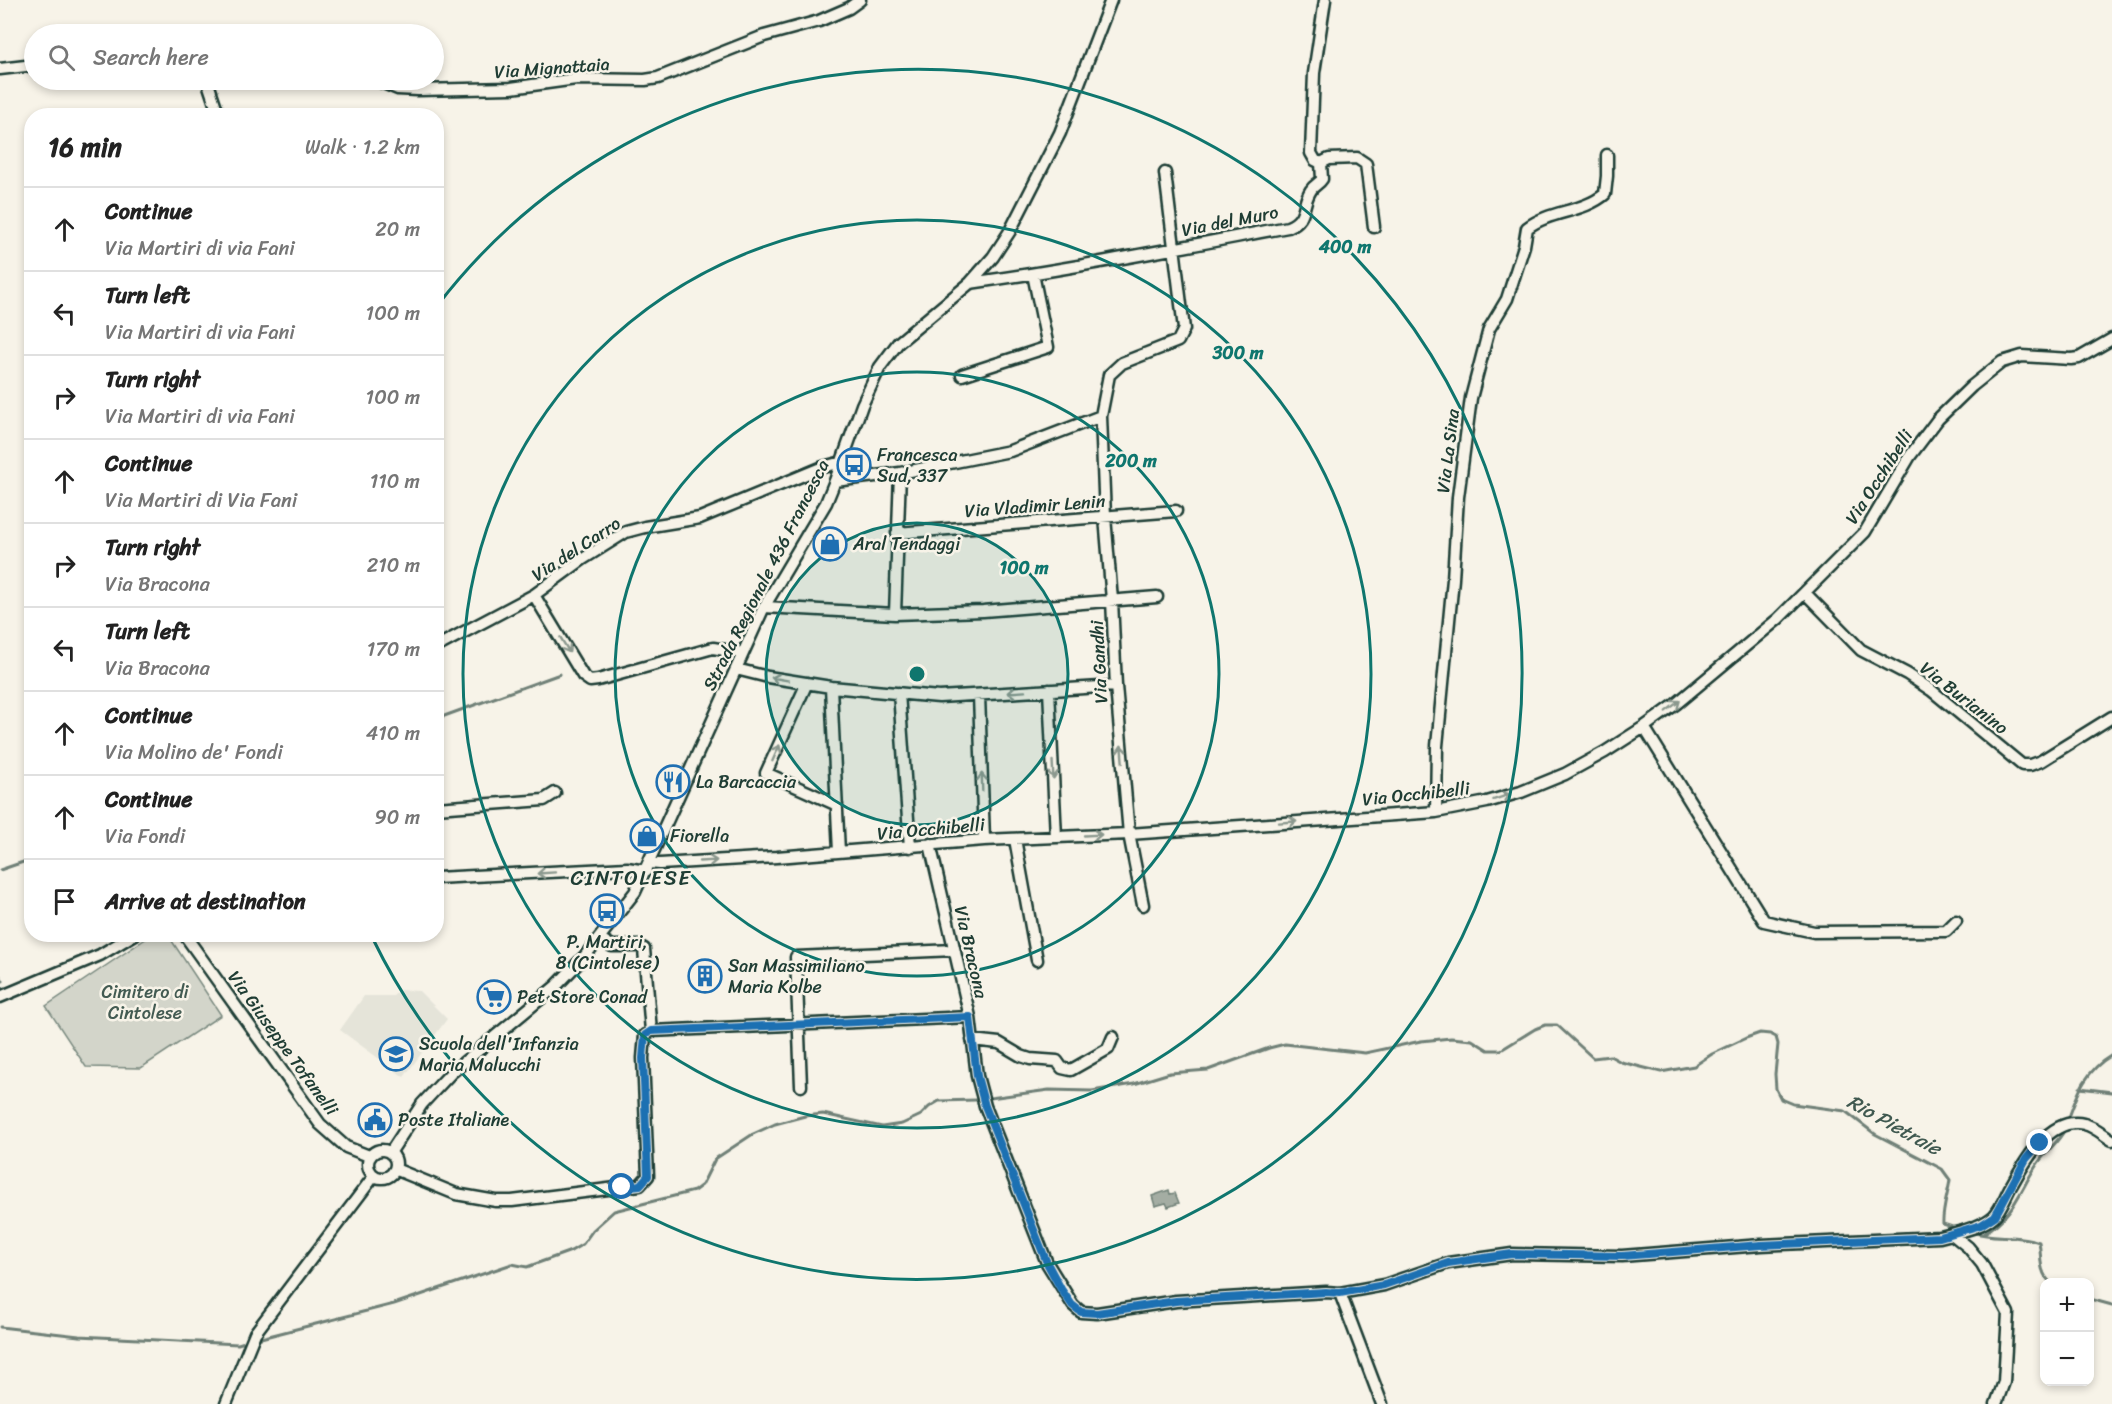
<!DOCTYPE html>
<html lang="en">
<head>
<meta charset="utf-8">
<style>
	:root { --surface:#fff; --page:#f2f2f2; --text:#222; --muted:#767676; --line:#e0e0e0 }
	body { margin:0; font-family:Sriracha,sans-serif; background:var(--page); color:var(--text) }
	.controls { position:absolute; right:18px; bottom:18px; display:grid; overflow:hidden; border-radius:12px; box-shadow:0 3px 9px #0003 }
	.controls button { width:54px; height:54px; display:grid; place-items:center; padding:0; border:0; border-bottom:2px solid var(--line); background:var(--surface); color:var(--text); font:30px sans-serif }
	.stop { position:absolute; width:18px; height:18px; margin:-14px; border:4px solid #1f6fb2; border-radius:50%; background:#fff }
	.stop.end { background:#1f6fb2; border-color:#fff; box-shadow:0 2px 6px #0008 }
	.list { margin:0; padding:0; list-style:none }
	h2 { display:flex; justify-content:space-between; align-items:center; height:78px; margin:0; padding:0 24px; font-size:26px }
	h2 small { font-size:20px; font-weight:400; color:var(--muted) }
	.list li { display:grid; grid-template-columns:39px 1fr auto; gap:18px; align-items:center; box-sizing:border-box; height:84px; padding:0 24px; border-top:2px solid var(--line) }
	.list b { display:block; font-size:22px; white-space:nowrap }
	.list p { margin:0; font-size:20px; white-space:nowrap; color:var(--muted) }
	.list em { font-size:20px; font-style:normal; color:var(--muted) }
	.icon { flex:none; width:33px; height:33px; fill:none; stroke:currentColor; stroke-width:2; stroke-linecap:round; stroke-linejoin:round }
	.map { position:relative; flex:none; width:2112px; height:1404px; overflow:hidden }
	.search { position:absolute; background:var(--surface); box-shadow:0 3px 9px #0003; left:24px; top:24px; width:420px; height:66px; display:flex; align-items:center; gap:15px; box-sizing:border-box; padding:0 21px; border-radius:33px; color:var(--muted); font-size:22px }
	.panel { position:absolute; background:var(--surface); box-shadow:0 3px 9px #0003; left:24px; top:108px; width:420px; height:834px; border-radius:24px }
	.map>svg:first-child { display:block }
</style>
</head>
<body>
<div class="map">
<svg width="2112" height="1404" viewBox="0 0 2112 1404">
	<rect width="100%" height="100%" fill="#f7f3e8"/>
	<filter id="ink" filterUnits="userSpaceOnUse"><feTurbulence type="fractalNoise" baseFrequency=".0167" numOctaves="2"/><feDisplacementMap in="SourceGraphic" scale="12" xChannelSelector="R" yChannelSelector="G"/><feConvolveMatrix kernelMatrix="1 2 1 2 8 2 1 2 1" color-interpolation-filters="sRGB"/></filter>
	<g filter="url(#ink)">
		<path fill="#e5e4d9" d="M400 990 419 991 447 1019 404 1077 340 1030 364 996H393Z"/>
		<path fill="#d3d5ca" stroke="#79897f" stroke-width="1.5" d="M153 934 168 935 221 1015 141 1068 86 1067 46 1006Z"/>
		<path fill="#a4ada3" stroke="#6f8077" stroke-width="1.5" d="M1169 1190 1170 1194 1175 1193 1179 1203 1168 1207 1166 1203 1155 1206 1152 1196Z"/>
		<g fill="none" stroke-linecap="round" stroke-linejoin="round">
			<path stroke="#6f8077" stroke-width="3" d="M436 719 560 674
				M0 870 32 859
				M0 976 3 981
				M2080 1088 2112 1092
				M990 1098 1049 1090 1092 1091 1134 1084 1170 1073 1208 1070 1269 1048 1285 1044 1365 1053 1421 1041 1451 1038 1472 1040 1488 1050H1501L1535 1029 1545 1025H1557L1593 1058 1610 1056 1621 1062 1661 1072 1694 1066 1712 1054 1746 1038 1760 1033 1770 1034 1776 1037 1778 1044 1775 1074 1776 1089 1781 1099 1793 1104 1845 1111 1875 1134 1942 1169 1950 1180C1948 1194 1942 1210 1943 1224L1959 1229
				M2068 1120C2078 1092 2085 1071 2112 1055
				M1971 1232C1993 1239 2018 1234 2039 1242 2042 1257 2038 1271 2050 1282
				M1983 1234C2015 1215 2019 1191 2038 1163 2046 1151 2059 1142 2065 1129
				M2090 1299 2112 1305
				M0 1327 79 1336 238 1344 248 1341
				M257 1339 394 1304 512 1264 527 1267 571 1251 583 1244 593 1230 614 1211 694 1191 702 1185 715 1159 753 1134 775 1124 805 1116 823 1114 882 1127 902 1124 921 1115 929 1107 939 1101 976 1100"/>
			<g stroke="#1f3d34" stroke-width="15">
				<path id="minor" d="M143 34H158
					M0 69 34 65
					M207 80 219 116
					M376 80 398 89 418 90 511 88 576 79 645 80 658 78 764 36 819 21 849 8 860 0
					M1321 163 1329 159 1357 158 1366 164 1374 227
					M970 283C1077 268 1182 247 1288 227 1308 219 1301 205 1311 190 1314 185 1319 184 1322 179L1321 163 1315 160 1311 153 1314 73 1325 0
					M962 375 1048 347 1033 274
					M835 481 900 473 1010 451 1101 416
					M897 533 1176 511
					M1806 594 1861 650 1907 674 1931 690 2022 765H2030L2041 761 2112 717
					M534 595 583 676 590 681 598 680 713 648 742 653
					M764 607 895 614 983 611 1157 597
					M895 614 900 473
					M436 647 534 595 583 559 626 532 645 527 700 518 823 467 842 462
					M736 669 768 677 831 687 939 697 1116 686
					M807 683 766 773 837 805
					M831 687 839 852
					M1049 690 1056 837
					M899 693 910 847
					M979 695 984 840
					M1644 727 1764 921 1814 932 1946 931 1956 921
					M436 808 544 800 555 793
					M1436 812 1437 746 1453 579 1458 497 1471 398 1489 329 1507 299 1524 246 1527 228C1550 210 1583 213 1605 194L1607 176V155
					M1015 839 1037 960
					M930 844 970 1017 977 1076 985 1106 1047 1263 1073 1305 1081 1312 1097 1313 1176 1301 1326 1292 1340 1293 1382 1404
					M650 863 660 864 777 857 984 840 1129 834 1436 812 1487 802 1521 792 1565 774 1605 752 1644 727 1676 704 1778 619 1865 532 1910 456 1938 419 1972 386 2002 362 2022 356 2071 359 2079 358 2112 339
					M436 878 627 868 646 871
					M1143 905 1129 834 1116 686 1112 600 1105 517 1101 416 1109 375 1122 363 1178 341 1184 329 1165 173
					M184 934 320 1124 346 1147 369 1156
					M599 938 612 946H639L644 949 651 1031
					M0 997 100 955 135 934
					M972 1040 999 1043 1021 1056 1030 1059 1057 1061 1062 1068 1071 1070 1108 1049 1113 1037
					M801 1086 796 957 954 950
					M368 1164a14 14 0 1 1 28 0a14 14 0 1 1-28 0Z
					M390 1153 422 1104 435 1090 451 1073 556 986 585 956 635 892 764 607 826 503 835 481 862 405 880 367 898 343 970 283 993 257 1010 231 1060 133 1111 0
					M395 1169 456 1194 496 1201H512L640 1185 648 1176 643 1058 645 1035 651 1031 970 1017
					M1952 1234C1966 1230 1983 1226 1994 1216 2001 1209 2005 1197 2010 1188 2024 1163 2049 1116 2084 1124 2094 1126 2104 1135 2112 1140
					M1340 1293 1384 1285 1448 1263 1512 1254 1622 1256 1761 1245 1940 1237 1952 1234 1968 1247 1982 1264 2008 1313 2004 1382 1996 1404
					M226 1404 255 1333 374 1176"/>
			</g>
			<use href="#minor" stroke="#f7f3e8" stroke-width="10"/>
		</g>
		<defs><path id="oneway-shaft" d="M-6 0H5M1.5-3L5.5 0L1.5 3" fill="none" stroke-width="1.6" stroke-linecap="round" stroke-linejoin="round" transform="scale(1.5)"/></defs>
		<g stroke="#8b988e">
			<use href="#oneway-shaft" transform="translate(565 645) rotate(59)"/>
			<use href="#oneway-shaft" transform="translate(780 679) rotate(-170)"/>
			<use href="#oneway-shaft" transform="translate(1016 692) rotate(176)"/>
			<use href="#oneway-shaft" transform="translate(1673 706) rotate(-37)"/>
			<use href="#oneway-shaft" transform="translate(776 753) rotate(-66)"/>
			<use href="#oneway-shaft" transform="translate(1122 754) rotate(-95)"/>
			<use href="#oneway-shaft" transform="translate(1053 770) rotate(87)"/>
			<use href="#oneway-shaft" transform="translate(982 782) rotate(-92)"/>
			<use href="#oneway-shaft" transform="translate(1502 797) rotate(-18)"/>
			<use href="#oneway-shaft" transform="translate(1288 822) rotate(-4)"/>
			<use href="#oneway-shaft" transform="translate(1093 835) rotate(-3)"/>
			<use href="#oneway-shaft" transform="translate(708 861) rotate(-3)"/>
			<use href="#oneway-shaft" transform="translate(546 873) rotate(176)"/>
		</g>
	</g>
	<g fill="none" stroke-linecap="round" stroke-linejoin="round" filter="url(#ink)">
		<path stroke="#1f6fb2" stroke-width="8" d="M622 1187 640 1185 648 1176 643 1058 645 1035 651 1031 970 1017 977 1076 985 1106 1047 1263 1061 1289 1072 1305 1081 1312 1097 1313 1176 1301 1326 1292 1340 1293 1384 1285 1448 1263 1512 1254 1622 1256 1761 1245 1940 1237 1981 1225 1995 1216 2026 1159 2040 1143"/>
	</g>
	<circle cx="917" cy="674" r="151" fill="#0f766e" fill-opacity=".12"/>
	<g fill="none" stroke="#0f766e" stroke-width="3">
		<circle cx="917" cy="674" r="151"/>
		<circle cx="917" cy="674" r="302"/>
		<circle cx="917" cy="674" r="454"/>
		<path d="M437 306A605 605 0 1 1 373 939"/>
	</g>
	<defs>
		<g id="bus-ring" transform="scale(1.725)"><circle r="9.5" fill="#f7f3e8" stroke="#1f6fb2" stroke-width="1.5"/><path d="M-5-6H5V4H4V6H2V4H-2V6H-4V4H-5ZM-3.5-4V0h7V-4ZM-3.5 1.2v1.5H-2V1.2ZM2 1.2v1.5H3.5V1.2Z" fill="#1f6fb2"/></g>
		<g id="shop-ring" transform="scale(1.725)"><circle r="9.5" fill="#f7f3e8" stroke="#1f6fb2" stroke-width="1.5"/><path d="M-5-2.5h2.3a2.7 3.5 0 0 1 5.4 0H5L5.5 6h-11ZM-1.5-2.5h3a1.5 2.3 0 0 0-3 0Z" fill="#1f6fb2"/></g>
		<g id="restaurant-ring" transform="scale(1.725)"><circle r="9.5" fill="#f7f3e8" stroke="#1f6fb2" stroke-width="1.5"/><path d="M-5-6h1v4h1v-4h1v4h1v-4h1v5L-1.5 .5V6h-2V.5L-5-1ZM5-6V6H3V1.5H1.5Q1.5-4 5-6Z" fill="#1f6fb2"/></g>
		<g id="building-ring" transform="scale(1.725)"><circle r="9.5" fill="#f7f3e8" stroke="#1f6fb2" stroke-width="1.5"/><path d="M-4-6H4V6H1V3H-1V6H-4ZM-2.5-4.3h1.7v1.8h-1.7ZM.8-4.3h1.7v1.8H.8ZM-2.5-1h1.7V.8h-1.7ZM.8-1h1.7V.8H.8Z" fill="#1f6fb2"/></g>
		<g id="supermarket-ring" transform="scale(1.725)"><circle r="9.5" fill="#f7f3e8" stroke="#1f6fb2" stroke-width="1.5"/><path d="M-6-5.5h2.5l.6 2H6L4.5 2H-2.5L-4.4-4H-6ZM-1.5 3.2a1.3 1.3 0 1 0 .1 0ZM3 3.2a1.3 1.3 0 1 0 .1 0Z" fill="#1f6fb2"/></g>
		<g id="school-ring" transform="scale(1.725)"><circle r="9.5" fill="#f7f3e8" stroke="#1f6fb2" stroke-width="1.5"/><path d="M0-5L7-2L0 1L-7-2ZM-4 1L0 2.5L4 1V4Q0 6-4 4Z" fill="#1f6fb2"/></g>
		<g id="civic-ring" transform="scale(1.725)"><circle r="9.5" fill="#f7f3e8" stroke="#1f6fb2" stroke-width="1.5"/><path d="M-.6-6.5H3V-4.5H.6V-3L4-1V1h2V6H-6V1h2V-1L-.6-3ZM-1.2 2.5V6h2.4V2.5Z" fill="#1f6fb2"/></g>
	</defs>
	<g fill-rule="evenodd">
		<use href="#bus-ring" x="854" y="465"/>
		<use href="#shop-ring" x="830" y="544"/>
		<use href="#restaurant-ring" x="673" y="782"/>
		<use href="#shop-ring" x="647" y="836"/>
		<use href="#bus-ring" x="607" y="911"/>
		<use href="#building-ring" x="705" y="976"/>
		<use href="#supermarket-ring" x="494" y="997"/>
		<use href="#school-ring" x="396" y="1054"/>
		<use href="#civic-ring" x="375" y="1120"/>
	</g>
	<g text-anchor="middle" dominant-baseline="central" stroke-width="5" stroke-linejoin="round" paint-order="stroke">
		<g font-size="18" fill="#1f3d34" stroke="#f7f3e8">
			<text transform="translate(552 68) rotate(-4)">Via Mignattaia</text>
			<text transform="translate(1230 221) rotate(-11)">Via del Muro</text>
			<text transform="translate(1448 451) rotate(-83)">Via La Sina</text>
			<text transform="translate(1879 477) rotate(-57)">Via Occhibelli</text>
			<text transform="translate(1035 506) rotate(-4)">Via Vladimir Lenin</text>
			<text transform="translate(576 549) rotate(-33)">Via del Carro</text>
			<text transform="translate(766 575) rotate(-63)">Strada Regionale 436 Francesca</text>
			<text transform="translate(1099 662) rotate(-93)">Via Gandhi</text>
			<text transform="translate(1964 698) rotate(38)">Via Burianino</text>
			<text transform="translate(1416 794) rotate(-6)">Via Occhibelli</text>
			<text transform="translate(931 829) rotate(-5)">Via Occhibelli</text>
			<text transform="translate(971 952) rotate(77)">Via Bracona</text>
			<text transform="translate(283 1043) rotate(54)">Via Giuseppe Tofanelli</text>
		</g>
		<g font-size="18" fill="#1f3d34" stroke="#f7f3e8" text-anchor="start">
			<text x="877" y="455">Francesca<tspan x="877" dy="21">Sud, 337</tspan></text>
			<text x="853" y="544">Aral Tendaggi</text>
			<text x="696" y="782">La Barcaccia</text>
			<text x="670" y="836">Fiorella</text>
			<text x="607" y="942" text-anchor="middle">P. Martiri,<tspan x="607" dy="21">8 (Cintolese)</tspan></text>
			<text x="728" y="966">San Massimiliano<tspan x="728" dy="21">Maria Kolbe</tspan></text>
			<text x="517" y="997">Pet Store Conad</text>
			<text x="419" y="1044">Scuola dell'Infanzia<tspan x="419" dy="21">Maria Malucchi</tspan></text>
			<text x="398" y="1120">Poste Italiane</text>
		</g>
		<g font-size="18" fill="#435b52" stroke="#f7f3e8">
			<text x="145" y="992">Cimitero di<tspan x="145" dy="21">Cintolese</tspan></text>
		</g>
		<g font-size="20" font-style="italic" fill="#405950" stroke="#f7f3e8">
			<text transform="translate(1894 1125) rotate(29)">Rio Pietraie</text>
		</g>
		<g font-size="21" letter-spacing="1.5" fill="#1f3d34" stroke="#f7f3e8">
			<text x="631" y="878">CINTOLESE</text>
		</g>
	</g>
	<circle cx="917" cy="674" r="9" fill="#0f766e" stroke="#f7f3e8" stroke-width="3"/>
	<g font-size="18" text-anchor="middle" font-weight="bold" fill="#0f766e" stroke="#f7f3e8" stroke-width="5" stroke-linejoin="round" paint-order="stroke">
		<text x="1345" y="253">400 m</text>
		<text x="1238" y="359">300 m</text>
		<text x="1131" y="467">200 m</text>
		<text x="1024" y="574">100 m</text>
	</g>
</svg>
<div class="controls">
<button>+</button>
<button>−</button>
</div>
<div class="stop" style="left:622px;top:1187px"></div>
<div class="stop end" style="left:2040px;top:1143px"></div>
<div class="search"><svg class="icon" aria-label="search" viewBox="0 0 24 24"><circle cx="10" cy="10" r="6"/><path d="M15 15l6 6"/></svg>Search here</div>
<section class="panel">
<h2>16 min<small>Walk · 1.2 km</small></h2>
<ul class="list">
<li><svg class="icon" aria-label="ahead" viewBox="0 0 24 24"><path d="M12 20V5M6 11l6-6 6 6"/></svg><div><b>Continue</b><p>Via Martiri di via Fani</p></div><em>20 m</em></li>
<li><svg class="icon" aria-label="left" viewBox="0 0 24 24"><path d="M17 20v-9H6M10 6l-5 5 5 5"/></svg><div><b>Turn left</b><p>Via Martiri di via Fani</p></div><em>100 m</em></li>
<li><svg class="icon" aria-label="right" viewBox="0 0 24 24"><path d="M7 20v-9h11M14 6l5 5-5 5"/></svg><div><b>Turn right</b><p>Via Martiri di via Fani</p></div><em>100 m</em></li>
<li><svg class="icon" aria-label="ahead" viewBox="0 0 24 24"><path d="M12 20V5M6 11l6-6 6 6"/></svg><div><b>Continue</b><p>Via Martiri di Via Fani</p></div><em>110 m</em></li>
<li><svg class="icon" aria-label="right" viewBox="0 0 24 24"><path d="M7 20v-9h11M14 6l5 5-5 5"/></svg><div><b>Turn right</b><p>Via Bracona</p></div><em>210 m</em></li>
<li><svg class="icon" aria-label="left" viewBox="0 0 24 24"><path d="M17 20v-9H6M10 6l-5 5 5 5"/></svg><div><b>Turn left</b><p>Via Bracona</p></div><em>170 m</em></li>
<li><svg class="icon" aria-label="ahead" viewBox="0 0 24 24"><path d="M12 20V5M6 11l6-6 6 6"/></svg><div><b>Continue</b><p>Via Molino de' Fondi</p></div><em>410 m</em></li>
<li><svg class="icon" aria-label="ahead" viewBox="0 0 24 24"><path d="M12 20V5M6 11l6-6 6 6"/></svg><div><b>Continue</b><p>Via Fondi</p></div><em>90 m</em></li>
<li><svg class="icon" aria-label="arrive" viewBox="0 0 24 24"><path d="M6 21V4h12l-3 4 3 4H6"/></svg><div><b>Arrive at destination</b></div></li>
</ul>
</section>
</div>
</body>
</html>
